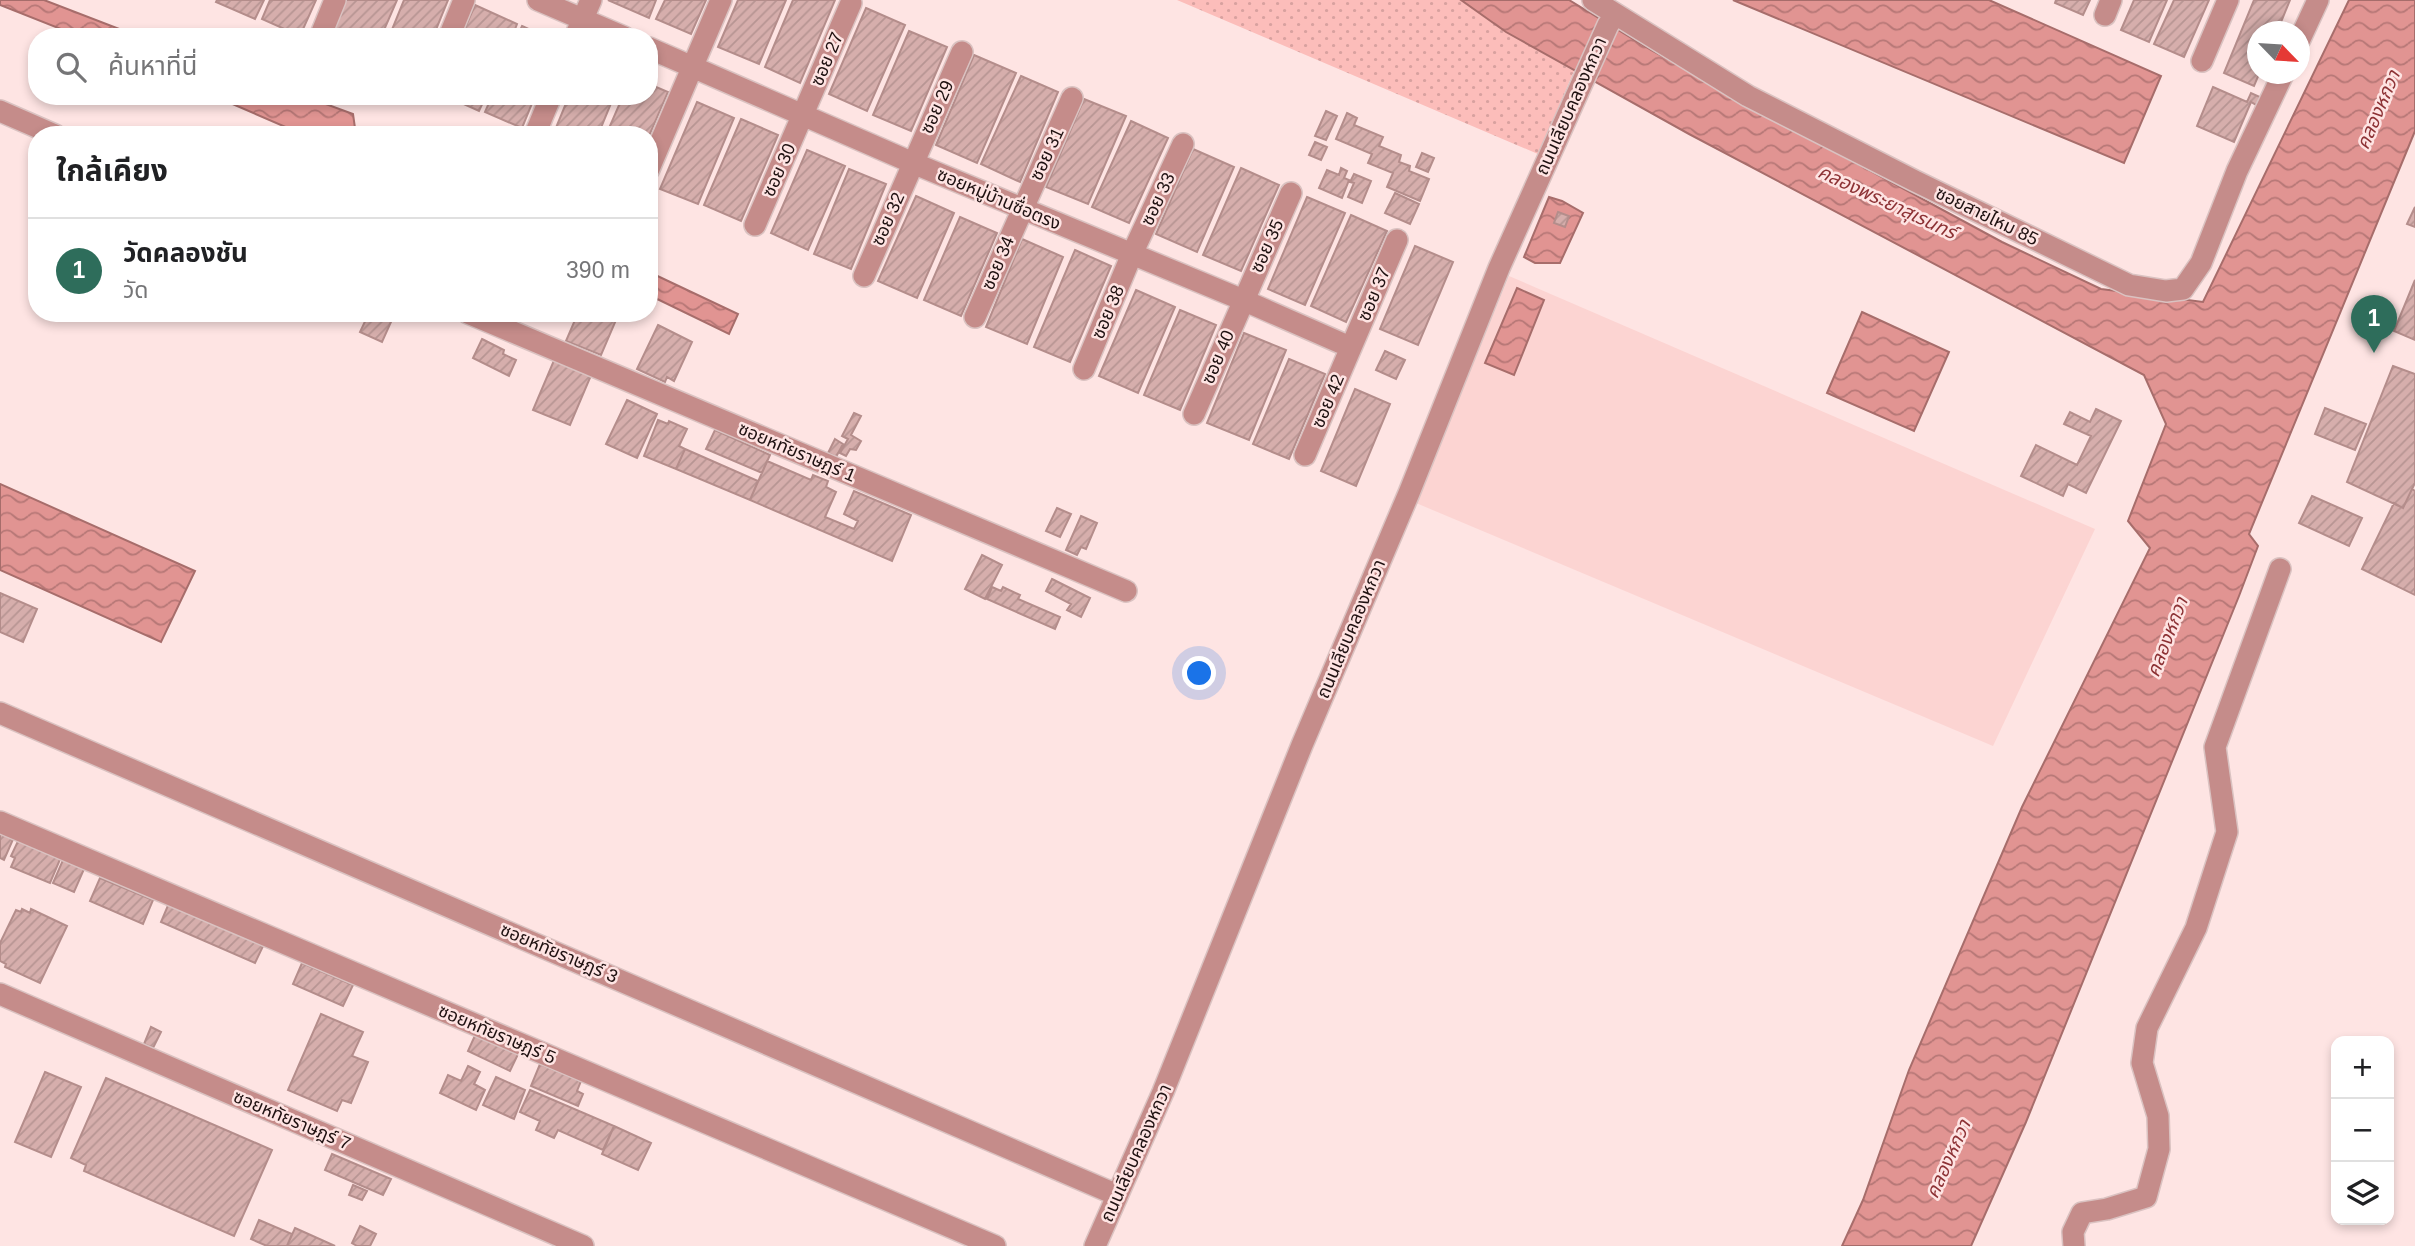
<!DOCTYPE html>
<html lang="th">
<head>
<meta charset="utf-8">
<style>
	:root { --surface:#fff; --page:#f6f6f6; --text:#202124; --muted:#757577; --line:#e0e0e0; --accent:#2e6d5b }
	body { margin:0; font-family:Arial,"Noto Sans Thai",sans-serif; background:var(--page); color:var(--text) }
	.controls { position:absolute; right:21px; bottom:21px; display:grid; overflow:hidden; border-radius:14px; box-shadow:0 4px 10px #0003 }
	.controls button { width:63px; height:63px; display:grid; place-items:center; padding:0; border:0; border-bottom:2px solid var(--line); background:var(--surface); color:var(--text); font:35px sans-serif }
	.compass { position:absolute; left:2247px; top:21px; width:63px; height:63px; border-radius:50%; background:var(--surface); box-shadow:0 4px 10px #0003; rotate:115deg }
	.you { position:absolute; left:1200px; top:674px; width:24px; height:24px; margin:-18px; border:5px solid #fff; border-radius:50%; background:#1a73e8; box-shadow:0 0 0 10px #1a73e833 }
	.badge { display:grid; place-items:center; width:46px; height:46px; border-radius:50%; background:var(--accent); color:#fff; font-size:23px; font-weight:700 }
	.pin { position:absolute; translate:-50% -58px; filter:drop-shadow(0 2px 4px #0008) }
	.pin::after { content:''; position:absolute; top:37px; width:24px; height:21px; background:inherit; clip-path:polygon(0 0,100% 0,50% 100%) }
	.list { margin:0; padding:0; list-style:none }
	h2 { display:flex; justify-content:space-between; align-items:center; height:91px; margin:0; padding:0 28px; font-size:30px }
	h2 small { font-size:23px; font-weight:400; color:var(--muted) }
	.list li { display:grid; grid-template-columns:46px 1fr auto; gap:21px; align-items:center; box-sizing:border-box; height:105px; padding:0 28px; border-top:2px solid var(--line) }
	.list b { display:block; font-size:26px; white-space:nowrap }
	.list p { margin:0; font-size:23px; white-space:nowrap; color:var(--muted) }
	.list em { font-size:23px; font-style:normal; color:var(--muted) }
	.icon { flex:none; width:38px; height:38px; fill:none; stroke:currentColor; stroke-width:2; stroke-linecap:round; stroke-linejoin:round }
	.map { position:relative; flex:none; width:2415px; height:1246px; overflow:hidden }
	.search { position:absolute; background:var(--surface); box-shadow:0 4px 10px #0003; left:28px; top:28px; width:630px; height:77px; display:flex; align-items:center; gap:18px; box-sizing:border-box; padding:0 24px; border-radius:28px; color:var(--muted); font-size:26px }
	.panel { position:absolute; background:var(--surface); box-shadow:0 4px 10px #0003; left:28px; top:126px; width:630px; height:196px; border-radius:28px }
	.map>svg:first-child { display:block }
</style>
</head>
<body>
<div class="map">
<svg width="2415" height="1246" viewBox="0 0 2415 1246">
	<defs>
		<pattern id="green-dots" width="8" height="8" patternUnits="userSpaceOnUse" patternTransform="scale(1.75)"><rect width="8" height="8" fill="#fcbdba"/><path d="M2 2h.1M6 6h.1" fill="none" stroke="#d8a19f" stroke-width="1.8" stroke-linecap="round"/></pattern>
		<pattern id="water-waves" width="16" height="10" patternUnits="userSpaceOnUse" patternTransform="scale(1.75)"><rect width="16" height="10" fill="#e19492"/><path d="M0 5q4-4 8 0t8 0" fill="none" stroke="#b67776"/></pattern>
		<pattern id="building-hatch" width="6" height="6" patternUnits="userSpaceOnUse" patternTransform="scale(1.75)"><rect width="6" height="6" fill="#d6aeac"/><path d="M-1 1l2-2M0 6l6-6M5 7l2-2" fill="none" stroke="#b79593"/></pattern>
	</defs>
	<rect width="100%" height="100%" fill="#fee4e3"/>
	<path fill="#fcd4d2" d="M1509 276 2095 529 1993 746 1416 503Z"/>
	<path fill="url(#green-dots)" d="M1177 0H1461L1506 32 1574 71 1538 154Z"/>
	<path fill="url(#water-waves)" stroke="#a76d6b" stroke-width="2" d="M0 0H44L140 37H81L0 5Z
		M1461 0H1569L1651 50 1767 115 2002 242 2101 289 2203 302 2349 0H2415V131L2249 534 2258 546 2239 596 2026 1122 1971 1246H1842L1863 1200 1909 1070 2022 807 2150 548 2128 521 2166 424 2144 375 1689 134 1506 32Z
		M1733 0H1989L2161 76 2124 163Z
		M214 96H304L353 114 356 135H304Z
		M1549 197 1562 201 1583 213 1560 263H1535L1524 257Z
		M649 272 738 314 729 334 649 295Z
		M1517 288 1544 300 1514 375 1485 363Z
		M1862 312 1949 352 1914 431 1827 393Z
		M0 484 195 571 161 642 0 570Z"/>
	<path fill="url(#building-hatch)" stroke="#b48d8b" stroke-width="2" d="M217 0H264L255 19 216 2Z
		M270 0H316L300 36 262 19Z
		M346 0H397L381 37H330Z
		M404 0H448L433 37H389Z
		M608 0H656L649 18Z
		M665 0H706L691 34 656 19Z
		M738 0H786L759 64 718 47Z
		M793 0H835L800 83 765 67Z
		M2056 0H2090L2083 15 2055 3Z
		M2134 0H2167L2149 42 2121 30Z
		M2174 0H2209L2184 57 2154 44Z
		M2254 0H2290L2277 32H2258L2259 74 2254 86 2224 73Z
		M475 5 517 24 512 37H461Z
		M866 8 905 25 867 111 829 94Z
		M522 26 546 37H517Z
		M909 31 947 47 911 131 873 115Z
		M974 55 1016 73 977 163 936 145Z
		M1021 76 1058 92 1020 182 981 164Z
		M649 84 668 92 649 136 606 135 623 96H649Z
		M2213 87 2247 102 2251 93 2262 98 2258 106 2251 102 2234 142 2197 126Z
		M446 96H486L479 111Z
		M492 96H535L522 128 485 112Z
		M569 96H614L598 135H553Z
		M1084 99 1126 116 1088 204 1046 187Z
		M697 102 734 118 698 204 660 189Z
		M1326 111 1337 116 1326 140 1315 136Z
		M1347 113 1357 118 1354 125 1383 137 1379 146 1401 155 1399 162 1410 166 1409 171 1429 179 1420 201 1387 187 1393 173 1368 163 1372 154 1336 139Z
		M741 119 778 135 741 221 704 205Z
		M1131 121 1168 138 1129 223 1092 207Z
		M1315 142 1327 147 1321 160 1309 155Z
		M1193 149 1234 167 1197 252 1156 234Z
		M807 150 845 166 808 250 771 233Z
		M1422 153 1434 158 1428 172 1416 167Z
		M1241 168 1279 185 1241 271 1203 255Z
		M1341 168 1347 171 1344 178 1349 180 1342 198 1319 188 1327 170 1339 175Z
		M849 169 886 184 851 269 814 254Z
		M1354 174 1371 181 1362 203 1348 197 1354 183 1350 182Z
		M1395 193 1419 204 1410 224 1385 213Z
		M916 196 954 213 917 298 878 281Z
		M1307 197 1345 213 1305 305 1268 289Z
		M2415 207V227L2407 224Z
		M1558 212 1569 216 1565 227 1554 223Z
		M1351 215 1387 231 1346 322 1311 306Z
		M960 217 997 233 961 316 924 300Z
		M1022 239 1063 257 1027 344 986 327Z
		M1415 246 1453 262 1418 345 1380 329Z
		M1075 250 1111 266 1070 362 1034 347Z
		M2415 280V340L2394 331Z
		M1136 290 1175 307 1138 393 1099 376Z
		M1180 310 1216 325 1180 410 1144 395Z
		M369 313H395L382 342 360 332Z
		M578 313H619L601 355 566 341Z
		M658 325 692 342 674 381 667 377 665 382 637 369Z
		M1244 333 1286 350 1249 440 1207 423Z
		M482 339 504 350 503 354 516 360 509 376 473 358Z
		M1385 351 1405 360 1396 379 1376 370Z
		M555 358 592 373 570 425 533 410Z
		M1289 359 1325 374 1289 459 1253 444Z
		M2393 366 2415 374V483L2403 508 2347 482Z
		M1355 389 1390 404 1356 486 1321 471Z
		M627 400 657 414 637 458 606 444Z
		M2325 408 2366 424 2355 450 2315 434Z
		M2096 409 2121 421 2086 493 2068 484 2063 496 2021 476 2036 445 2077 465 2091 436 2064 424 2070 412 2090 422Z
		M854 413 861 416 851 435 861 441 856 450 850 449 846 456 840 453 848 439 842 436Z
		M658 420 668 424 669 421 687 429 679 446 685 449 676 469 644 456Z
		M715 430 770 455 762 473 706 449Z
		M835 439 843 444 836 457 828 453Z
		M685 449 758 481 750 500 676 469Z
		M767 461 811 480 813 475 828 481 826 487 836 492 825 517 854 529 858 521 844 514 854 491 911 515 892 561 750 500Z
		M2412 489 2415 491V595L2362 569 2394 503 2403 508Z
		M2312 496 2362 518 2349 546 2299 523Z
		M1057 508 1071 514 1060 537 1046 531Z
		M1081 516 1097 523 1086 549 1081 547 1077 555 1066 550Z
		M982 555 1002 565 985 599 965 589Z
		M1052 579 1090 598 1081 617 1067 610 1071 604 1046 591Z
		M992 587 1001 591 1003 587 1020 595 1018 599 1060 617 1055 629 987 599Z
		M0 593 37 609 23 642 0 632Z
		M0 831 14 837 4 860 0 858Z
		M19 839 61 857 50 883 11 867 15 858 11 856Z
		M63 860 84 869 74 892 53 883Z
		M100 878 153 900 143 924 90 901Z
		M169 903 264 944 255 963 161 922Z
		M22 909 30 913 31 909 67 926 40 983 5 967 6 964 0 961V943L16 910 21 912Z
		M302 963 353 985 343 1006 293 984Z
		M321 1014 363 1032 352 1056 368 1062 351 1103 342 1100 337 1111 288 1090Z
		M151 1027 161 1032 153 1048 144 1044Z
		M477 1031 520 1050 510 1071 468 1051Z
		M540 1064 581 1081 577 1091 583 1094 578 1106 531 1086Z
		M468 1066 480 1072 474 1084 485 1090 476 1110 440 1093 448 1075 461 1081Z
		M45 1072 81 1087 51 1157 15 1142Z
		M496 1077 525 1090 514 1119 483 1105Z
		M106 1078 272 1150 234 1236 84 1171 86 1165 71 1158Z
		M530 1090 614 1126 603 1150 558 1130 554 1138 536 1130 540 1121 520 1112Z
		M614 1126 651 1143 638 1170 602 1154Z
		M332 1154 391 1179 383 1195 325 1170Z
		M353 1185 367 1191 362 1200 349 1195Z
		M259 1220 292 1234 287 1246H267L251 1239Z
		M360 1226 376 1234 370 1246H357L352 1243Z
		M295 1228 335 1246H287Z"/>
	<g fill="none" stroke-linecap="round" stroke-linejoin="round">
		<g stroke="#dac2c1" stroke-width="24">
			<path id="minor" d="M538 0 624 37
				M1593 0 1748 96 1915 181 2129 285 2166 291 2183 289 2201 263 2237 171 2283 74
				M2105 15 2111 0
				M320 37 335 0
				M449 37 464 0
				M575 37 591 0
				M2300 39 2318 0
				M649 48 913 163 1243 300 1350 347
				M2202 61 2228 0
				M0 111 55 135
				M536 132 551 96
				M649 169 721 0
				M755 225 851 3
				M864 276 962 52
				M468 313 1126 591
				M975 317 1072 98
				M1084 369 1132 254 1183 144
				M1194 414 1291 193
				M1305 455 1397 240
				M0 713 1117 1195
				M0 822 995 1246
				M0 994 583 1246
				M1095 1246 1163 1092 1302 745 1409 493 1499 268 1608 25 1615 15
				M2074 1246 2073 1232 2082 1213 2107 1209 2146 1197 2159 1149 2158 1116 2142 1063 2147 1028 2196 928 2227 832 2215 747 2280 569"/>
		</g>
		<use href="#minor" stroke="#c58c8a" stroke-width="21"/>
	</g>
	<g text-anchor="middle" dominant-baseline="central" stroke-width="5" stroke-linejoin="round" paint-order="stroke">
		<g font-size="18" fill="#1f1111" stroke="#fee4e3">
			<text transform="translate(827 59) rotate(-67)">ซอย 27</text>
			<text transform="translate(1571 106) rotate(-66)">ถนนเลียบคลองหกวา</text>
			<text transform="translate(937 107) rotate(-66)">ซอย 29</text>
			<text transform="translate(1047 154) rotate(-65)">ซอย 31</text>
			<text transform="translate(779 170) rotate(-66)">ซอย 30</text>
			<text transform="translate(999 199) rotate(23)">ซอยหมู่บ้านซื่อตรง</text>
			<text transform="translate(1158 199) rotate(-65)">ซอย 33</text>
			<text transform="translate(1987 216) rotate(26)">ซอยสายไหม 85</text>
			<text transform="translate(888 219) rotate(-66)">ซอย 32</text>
			<text transform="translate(1267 246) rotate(-66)">ซอย 35</text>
			<text transform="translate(998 263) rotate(-67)">ซอย 34</text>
			<text transform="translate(1374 294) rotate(-67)">ซอย 37</text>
			<text transform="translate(1108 312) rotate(-67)">ซอย 38</text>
			<text transform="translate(1218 357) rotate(-67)">ซอย 40</text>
			<text transform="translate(1328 401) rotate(-67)">ซอย 42</text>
			<text transform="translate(797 452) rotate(23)">ซอยหทัยราษฎร์ 1</text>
			<text transform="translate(1351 629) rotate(-67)">ถนนเลียบคลองหกวา</text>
			<text transform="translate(559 953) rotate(23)">ซอยหทัยราษฎร์ 3</text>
			<text transform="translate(497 1034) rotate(23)">ซอยหทัยราษฎร์ 5</text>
			<text transform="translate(292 1120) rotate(23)">ซอยหทัยราษฎร์ 7</text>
			<text transform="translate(1136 1153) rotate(-66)">ถนนเลียบคลองหกวา</text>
		</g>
		<g font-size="19" font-style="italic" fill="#8d3235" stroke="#fee4e3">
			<text transform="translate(2378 110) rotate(-67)">คลองหกวา</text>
			<text transform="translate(1887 202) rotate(25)">คลองพระยาสุเรนทร์</text>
			<text transform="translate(2167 637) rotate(-69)">คลองหกวา</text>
			<text transform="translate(1948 1159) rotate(-66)">คลองหกวา</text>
		</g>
	</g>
</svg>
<div class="controls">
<button>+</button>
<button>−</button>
<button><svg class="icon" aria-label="layers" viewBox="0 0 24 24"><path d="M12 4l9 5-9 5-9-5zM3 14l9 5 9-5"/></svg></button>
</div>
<svg class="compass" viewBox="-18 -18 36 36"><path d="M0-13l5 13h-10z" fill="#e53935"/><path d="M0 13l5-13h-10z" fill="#757577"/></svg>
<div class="you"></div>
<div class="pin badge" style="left:2374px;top:353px">1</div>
<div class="search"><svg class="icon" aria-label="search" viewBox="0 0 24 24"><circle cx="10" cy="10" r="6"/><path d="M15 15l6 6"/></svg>ค้นหาที่นี่</div>
<section class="panel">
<h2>ใกล้เคียง<small></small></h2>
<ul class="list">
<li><span class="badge">1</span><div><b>วัดคลองชัน</b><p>วัด</p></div><em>390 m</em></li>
</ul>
</section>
</div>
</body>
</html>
